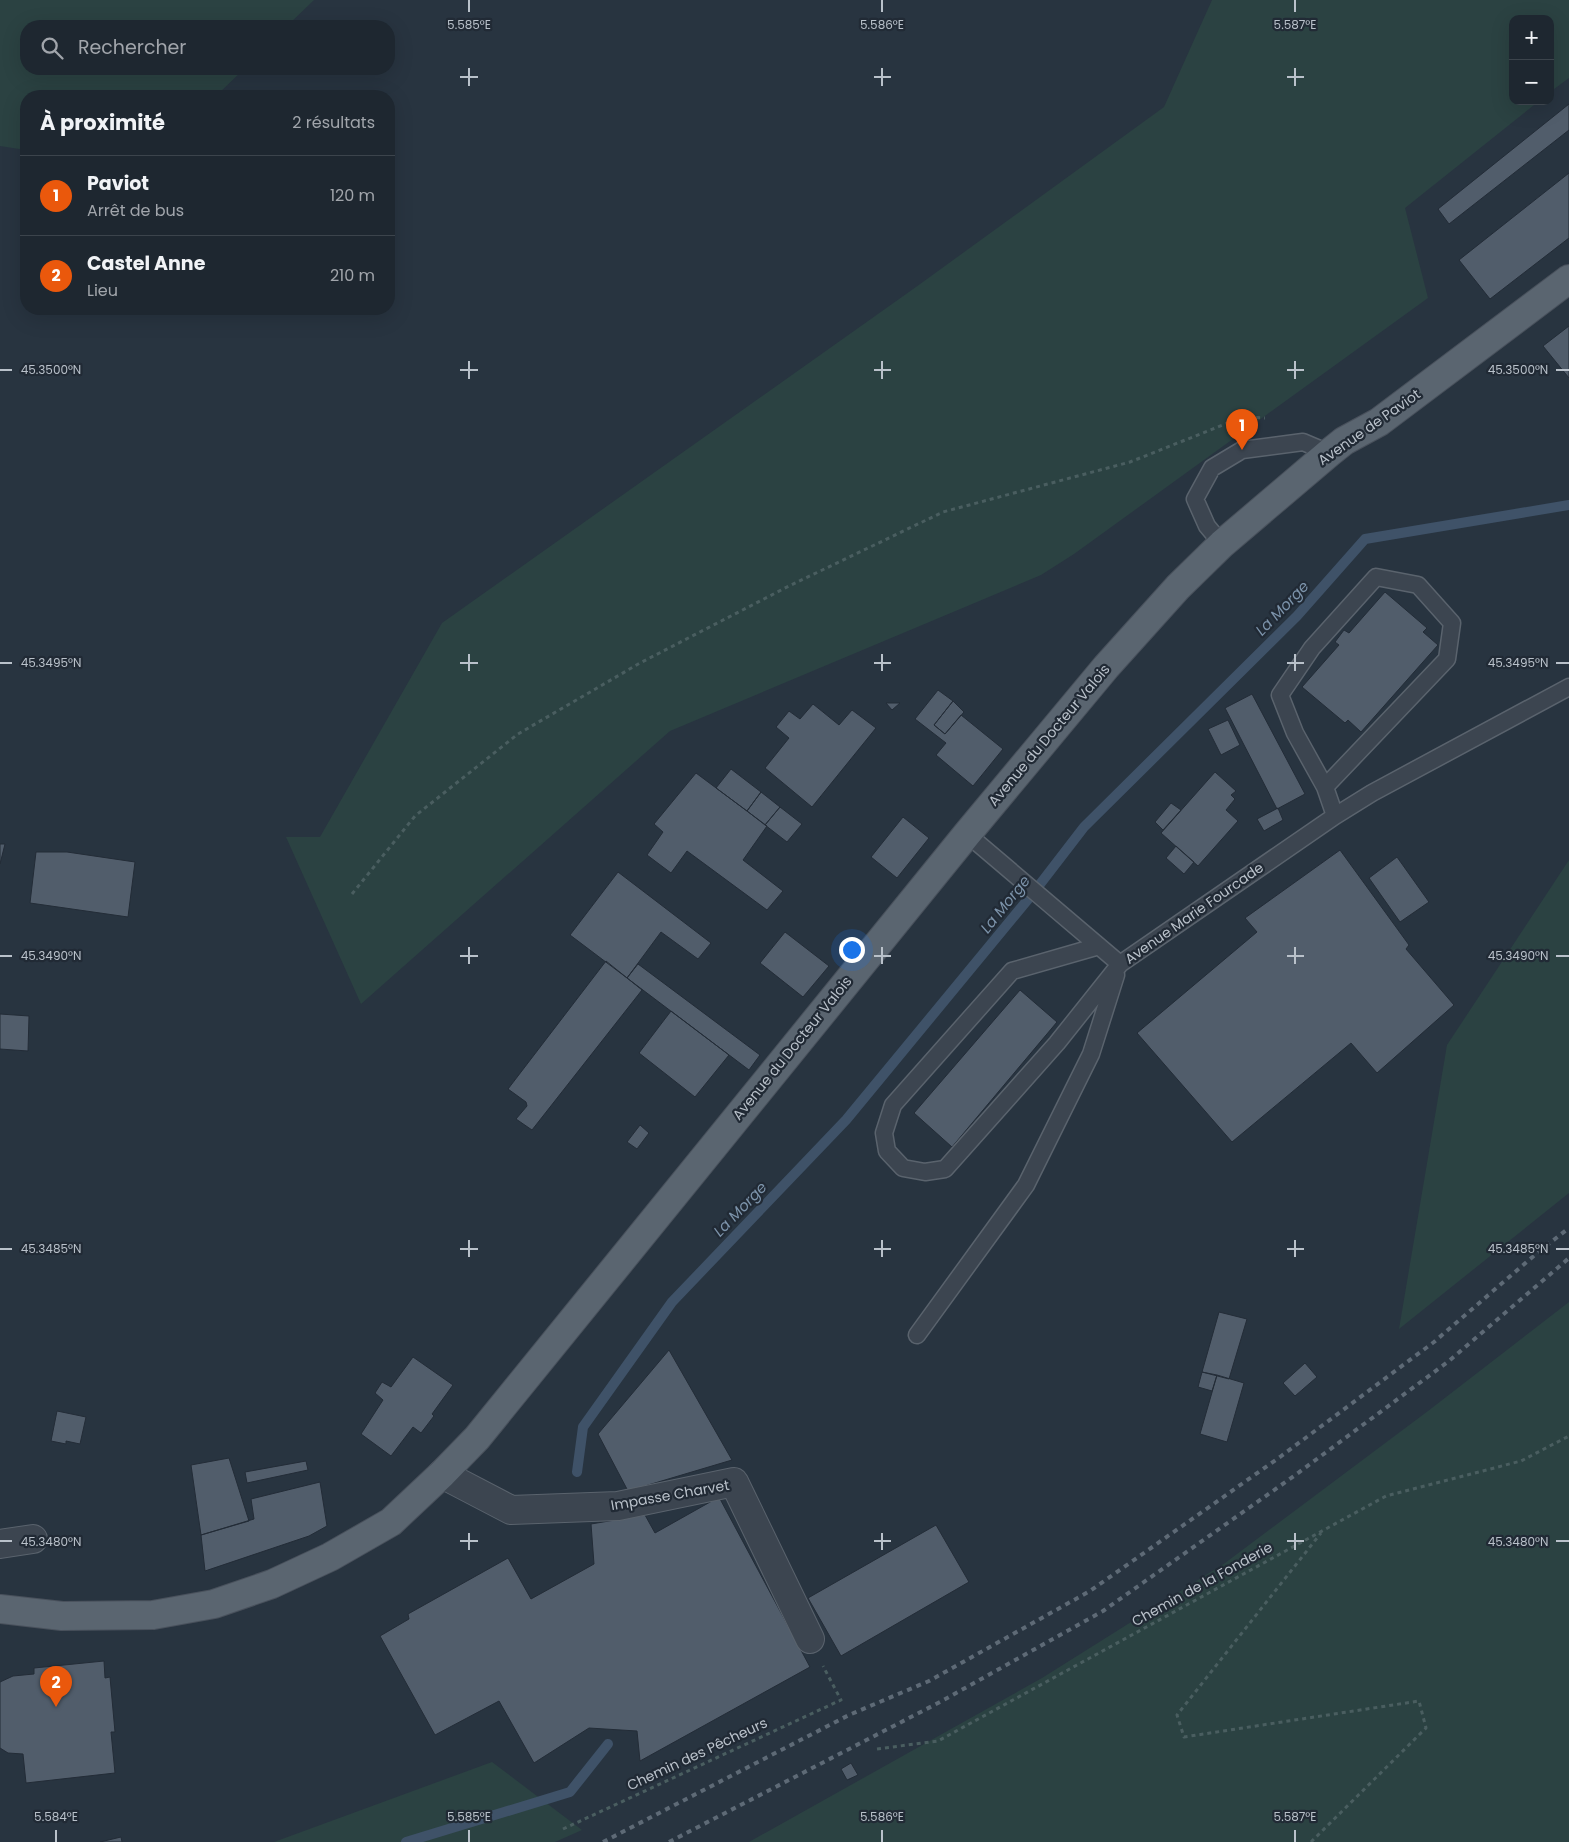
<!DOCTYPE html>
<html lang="fr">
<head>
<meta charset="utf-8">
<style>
	:root { --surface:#1e2730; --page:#2b333c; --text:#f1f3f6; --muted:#a1a5ab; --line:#3c444c; --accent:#ea580c }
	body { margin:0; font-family:Poppins,sans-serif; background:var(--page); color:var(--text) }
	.controls { position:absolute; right:15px; top:15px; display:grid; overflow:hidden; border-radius:10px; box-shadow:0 5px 20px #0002 }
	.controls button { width:45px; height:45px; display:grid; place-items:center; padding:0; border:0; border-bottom:1px solid var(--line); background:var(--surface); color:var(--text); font:25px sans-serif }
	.you { position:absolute; left:851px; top:949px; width:18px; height:18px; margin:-12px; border:4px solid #fff; border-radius:50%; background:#1a73e8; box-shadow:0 0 0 8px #1a73e833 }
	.badge { display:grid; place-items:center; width:32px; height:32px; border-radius:50%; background:var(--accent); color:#fff; font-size:16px; font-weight:700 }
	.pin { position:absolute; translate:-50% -41px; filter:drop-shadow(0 1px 2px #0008) }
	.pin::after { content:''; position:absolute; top:26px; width:18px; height:15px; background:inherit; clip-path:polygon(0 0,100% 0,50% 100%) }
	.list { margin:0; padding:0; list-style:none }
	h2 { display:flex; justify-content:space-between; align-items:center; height:65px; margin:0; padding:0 20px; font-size:21px }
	h2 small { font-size:16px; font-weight:400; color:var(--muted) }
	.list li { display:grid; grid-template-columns:32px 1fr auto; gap:15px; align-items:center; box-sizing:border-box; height:80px; padding:0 20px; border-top:1px solid var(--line) }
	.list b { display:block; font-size:19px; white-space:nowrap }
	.list p { margin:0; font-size:16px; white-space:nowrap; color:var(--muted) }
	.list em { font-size:16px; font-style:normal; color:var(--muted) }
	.icon { flex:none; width:28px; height:28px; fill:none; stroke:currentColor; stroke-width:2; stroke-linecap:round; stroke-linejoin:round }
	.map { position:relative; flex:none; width:1569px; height:1842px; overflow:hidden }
	.search { position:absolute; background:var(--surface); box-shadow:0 5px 20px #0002; left:20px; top:20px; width:375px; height:55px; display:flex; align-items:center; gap:12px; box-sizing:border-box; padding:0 18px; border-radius:20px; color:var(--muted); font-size:19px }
	.panel { position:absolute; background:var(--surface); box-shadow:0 5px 20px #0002; left:20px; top:90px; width:375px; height:225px; border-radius:20px }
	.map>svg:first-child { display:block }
</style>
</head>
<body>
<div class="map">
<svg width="1569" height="1842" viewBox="0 0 1569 1842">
	<rect width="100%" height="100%" fill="#283440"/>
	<path fill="#2b4242" d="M0 0H314L287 26H26V69H244L216 96H26V150L0 146Z
		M1212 0H1569V78L1550 92V19H1513V101H1539L1405 208 1428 298 1074 554 1041 575 670 731 361 1004 286 837H320L442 623 916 287 1164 107Z
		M1569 860V1193L1399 1329 1447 1045Z
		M1569 1302V1842H749L1042 1678 1225 1563 1428 1411Z
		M492 1762 582 1830 555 1842H274Z"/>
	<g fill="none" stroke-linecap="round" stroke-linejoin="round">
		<path stroke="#3f5268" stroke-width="10" d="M577 1472 583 1427 672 1302 846 1120 1034 892 1084 827 1297 616 1365 539 1569 505
			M406 1842 570 1792 608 1744"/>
	</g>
	<path fill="#515d6b" stroke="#232c37" d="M1569 104V130L1449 224 1438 209Z
		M1569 173V238L1490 299 1459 260Z
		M1569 326V378L1543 346Z
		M1385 592 1427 628 1423 632 1438 645 1361 732 1348 720 1345 723 1302 687 1339 645 1335 642 1344 630 1349 633Z
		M938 690 953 701 934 725 945 734 961 715 1003 749 973 786 936 755 946 743 915 719Z
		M1252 694 1305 794 1277 809 1225 708Z
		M953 701 964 712 945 734 934 725Z
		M886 703H900L892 710Z
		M813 704 839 725 852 710 876 728 812 807 765 768 789 738 776 727 789 711 800 719Z
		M1228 720 1240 745 1221 755 1208 729Z
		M731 769 761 792 747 811 716 788Z
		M1215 772 1236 791 1231 795 1235 799 1226 810 1238 821 1198 866 1161 833Z
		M696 773 767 826 743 860 783 891 767 910 687 851 671 873 647 855 663 832 654 824Z
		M761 792 780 807 765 825 747 811Z
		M1171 803 1181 810 1163 830 1155 822Z
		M780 807 802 824 787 842 765 825Z
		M1278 808 1283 820 1264 831 1257 819Z
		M903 817 929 838 897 878 871 857Z
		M0 844H5L0 864Z
		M1176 846 1194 862 1184 874 1166 858Z
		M1340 850 1409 945 1406 949 1454 1005 1377 1073 1351 1043 1232 1142 1137 1033 1257 932 1245 918Z
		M36 852H67L135 862 128 917 30 903Z
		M1397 857 1429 902 1400 922 1369 878Z
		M618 872 711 943 698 959 661 932 627 978 570 935Z
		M785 932 829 966 803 997 760 963Z
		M606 961 642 990 532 1130 516 1119 527 1106 526 1102 508 1089Z
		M638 964 760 1055 749 1070 627 978Z
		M1020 990 1057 1022 952 1147 914 1113Z
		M671 1011 729 1055 695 1097 639 1053Z
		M0 1014 29 1016 28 1051 0 1049Z
		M640 1125 649 1133 637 1149 627 1142Z
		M1219 1312 1247 1319 1229 1379 1202 1372Z
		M669 1350 732 1460 628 1491 598 1434Z
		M413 1357 453 1385 432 1414 434 1416 421 1433 413 1427 391 1456 361 1434 383 1400 375 1393 382 1382 391 1387Z
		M1305 1363 1317 1377 1295 1396 1283 1383Z
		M1202 1372 1217 1375 1212 1391 1198 1387Z
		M1217 1375 1244 1383 1227 1442 1200 1434Z
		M57 1411 86 1417 80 1444 66 1441V1444L51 1441Z
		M229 1458 249 1521 201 1535 191 1465Z
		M306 1461 308 1470 247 1483 245 1472Z
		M320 1482 327 1526 309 1536 205 1571 201 1535 254 1519 251 1499Z
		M719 1497 810 1667 640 1761 637 1731 589 1728 534 1763 499 1701 435 1735 380 1636 409 1619 408 1614 508 1558 531 1599 594 1564 591 1524 645 1515 655 1533Z
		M936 1525 969 1582 841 1656 808 1598Z
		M104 1661 105 1678 110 1677 115 1732H111L115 1773 26 1783 23 1754 8 1753 0 1748V1682L13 1676 34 1674V1668Z
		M851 1763 858 1775 847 1780 841 1769Z
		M121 1837 122 1842H100Z"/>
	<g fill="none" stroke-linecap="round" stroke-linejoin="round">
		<g stroke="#5a636d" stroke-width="19">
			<path id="lane" d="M1222 544 1207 526 1195 499 1212 468 1242 450 1303 442 1329 453
				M1335 816 1372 793 1569 687
				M967 834 1120 964 1335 816 1325 787 1295 733 1280 695 1312 648 1376 577 1418 585 1452 623 1447 659 1325 787
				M1099 946 1012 971 893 1105 884 1133 887 1151 903 1168 925 1172 945 1169 1057 1043 1120 964
				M917 1335 1026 1185 1091 1054 1116 975"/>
		</g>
		<g stroke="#5a636d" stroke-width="30">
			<path id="street" d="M442 1474 511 1510 618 1506 734 1482 810 1639
				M0 1544 33 1539"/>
		</g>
		<g stroke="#49515c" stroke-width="30">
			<path id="primary" d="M0 1609 62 1616 153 1615 214 1604 272 1584 330 1557 391 1522 442 1474 477 1438 967 834 1106 667 1178 587 1222 544 1329 453 1344 441 1379 422 1569 279"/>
		</g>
		<path stroke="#4a5e60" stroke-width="3" stroke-dasharray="4 4" stroke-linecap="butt" d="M352 894 415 816 518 734 640 663 789 586 943 512 1130 462 1243 417 1265 418
			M877 1749 938 1741 1386 1496 1521 1461 1569 1436
			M563 1829 841 1700 823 1666
			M1311 1842 1426 1728 1419 1701 1184 1737 1177 1715 1321 1533"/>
		<use href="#lane" stroke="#3c4550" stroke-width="16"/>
		<use href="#street" stroke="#3c4550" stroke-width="28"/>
		<use href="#primary" stroke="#5a6570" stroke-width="28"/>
		<path stroke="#5e6a76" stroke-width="4" stroke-dasharray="5 5" stroke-linecap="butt" d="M603 1842 849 1715 929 1681 1090 1591 1280 1457 1434 1342 1537 1253 1569 1228
			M669 1842 940 1702 1103 1611 1294 1476 1449 1361 1569 1258"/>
	</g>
	<path fill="none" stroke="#b9c1ca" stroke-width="2" d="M469 0V12M882 0V12M1295 0V12M469 68V86M882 68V86M1295 68V86M460 77H478M874 77H891M1287 77H1304M469 361V379M882 361V379M1295 361V379M0 370H12M460 370H478M874 370H891M1287 370H1304M1556 370H1569M469 654V671M882 654V671M1295 654V671M0 663H12M460 663H478M874 663H891M1287 663H1304M1556 663H1569M469 947V964M882 947V964M1295 947V964M0 956H12M460 956H478M874 956H891M1287 956H1304M1556 956H1569M469 1240V1257M882 1240V1257M1295 1240V1257M0 1249H12M460 1249H478M874 1249H891M1287 1249H1304M1556 1249H1569M469 1533V1550M882 1533V1550M1295 1533V1550M0 1541H12M460 1541H478M874 1541H891M1287 1541H1304M1556 1541H1569M56 1830V1842M469 1830V1842M882 1830V1842M1295 1830V1842"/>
	<g text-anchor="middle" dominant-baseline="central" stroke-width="4.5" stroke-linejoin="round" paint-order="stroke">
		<g font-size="14" fill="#b9c1ca" stroke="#212a35">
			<text transform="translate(1369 427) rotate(-35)">Avenue de Paviot</text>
			<text transform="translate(1049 735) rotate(-50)">Avenue du Docteur Valois</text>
			<text transform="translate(1194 913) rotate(-35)">Avenue Marie Fourcade</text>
			<text transform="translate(792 1048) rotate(-51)">Avenue du Docteur Valois</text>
			<text transform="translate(670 1495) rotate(-10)">Impasse Charvet</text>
			<text transform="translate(1202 1584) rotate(-29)">Chemin de la Fonderie</text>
			<text transform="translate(697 1754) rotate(-25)">Chemin des Pêcheurs</text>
		</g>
		<g font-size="15" font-style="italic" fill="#7c93aa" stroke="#212a35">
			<text transform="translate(1282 608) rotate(-46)">La Morge</text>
			<text transform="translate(1005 904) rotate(-51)">La Morge</text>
			<text transform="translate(740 1209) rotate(-46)">La Morge</text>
		</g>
	</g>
	<g font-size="12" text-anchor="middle" fill="#b9c1ca" stroke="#212a35" stroke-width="4.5" stroke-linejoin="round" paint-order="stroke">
		<text x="469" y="29">5.585°E</text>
		<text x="882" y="29">5.586°E</text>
		<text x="1295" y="29">5.587°E</text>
		<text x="51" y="374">45.3500°N</text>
		<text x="1518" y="374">45.3500°N</text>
		<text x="51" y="667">45.3495°N</text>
		<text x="1518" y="667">45.3495°N</text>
		<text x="51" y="960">45.3490°N</text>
		<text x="1518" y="960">45.3490°N</text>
		<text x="51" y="1253">45.3485°N</text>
		<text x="1518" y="1253">45.3485°N</text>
		<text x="51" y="1546">45.3480°N</text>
		<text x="1518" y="1546">45.3480°N</text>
		<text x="56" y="1821">5.584°E</text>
		<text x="469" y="1821">5.585°E</text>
		<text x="882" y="1821">5.586°E</text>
		<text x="1295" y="1821">5.587°E</text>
	</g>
</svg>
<div class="controls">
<button>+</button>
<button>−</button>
</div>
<div class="you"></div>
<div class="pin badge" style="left:1242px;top:450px">1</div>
<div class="pin badge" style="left:56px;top:1707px">2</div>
<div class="search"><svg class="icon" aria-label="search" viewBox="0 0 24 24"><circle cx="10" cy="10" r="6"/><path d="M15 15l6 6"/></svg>Rechercher</div>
<section class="panel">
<h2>À proximité<small>2 résultats</small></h2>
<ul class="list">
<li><span class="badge">1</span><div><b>Paviot</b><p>Arrêt de bus</p></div><em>120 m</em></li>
<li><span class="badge">2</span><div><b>Castel Anne</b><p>Lieu</p></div><em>210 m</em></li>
</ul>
</section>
</div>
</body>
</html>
